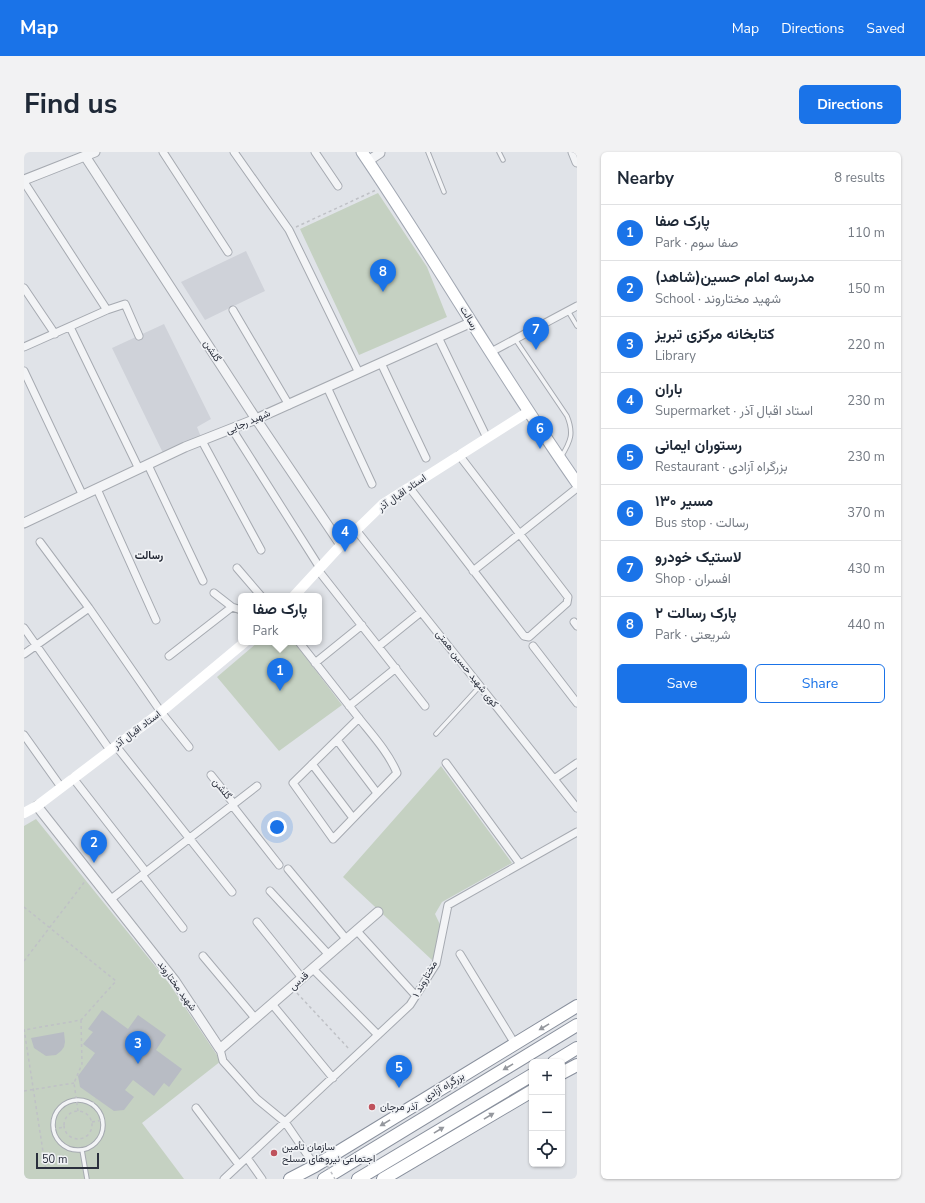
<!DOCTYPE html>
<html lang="en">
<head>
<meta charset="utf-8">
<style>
	:root { --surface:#fff; --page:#f2f2f3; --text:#1f2937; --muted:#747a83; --line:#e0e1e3; --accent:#1a73e8 }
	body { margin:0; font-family:"Nunito Sans",Vazirmatn,sans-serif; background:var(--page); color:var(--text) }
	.controls { position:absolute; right:12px; bottom:12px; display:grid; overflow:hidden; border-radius:6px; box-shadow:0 1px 3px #0004 }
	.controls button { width:36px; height:36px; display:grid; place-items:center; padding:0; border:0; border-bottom:1px solid var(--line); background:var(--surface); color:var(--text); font:20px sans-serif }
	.scale { position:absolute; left:12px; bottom:10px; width:63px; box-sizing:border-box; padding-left:4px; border:2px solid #2b303d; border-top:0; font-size:11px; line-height:14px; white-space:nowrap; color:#2b303d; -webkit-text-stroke:3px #f0f2f5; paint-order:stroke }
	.you { position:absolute; left:253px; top:675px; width:14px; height:14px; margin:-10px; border:3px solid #fff; border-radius:50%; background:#1a73e8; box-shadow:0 0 0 6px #1a73e833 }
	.badge { display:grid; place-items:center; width:26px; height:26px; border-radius:50%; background:var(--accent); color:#fff; font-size:13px; font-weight:700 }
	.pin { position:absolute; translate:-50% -33px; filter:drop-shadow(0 1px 2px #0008) }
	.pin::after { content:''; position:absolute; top:21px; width:14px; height:12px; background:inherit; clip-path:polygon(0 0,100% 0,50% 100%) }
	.popup { position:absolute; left:214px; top:441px; width:84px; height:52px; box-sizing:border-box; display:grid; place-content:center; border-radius:6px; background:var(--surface); filter:drop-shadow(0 1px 3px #0005); font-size:13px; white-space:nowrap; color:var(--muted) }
	.popup b { font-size:15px; color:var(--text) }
	.popup::after { content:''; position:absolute; left:50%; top:100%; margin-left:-8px; border:8px solid transparent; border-top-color:var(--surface) }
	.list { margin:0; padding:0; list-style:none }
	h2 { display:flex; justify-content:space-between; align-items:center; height:52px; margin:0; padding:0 16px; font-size:17px }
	h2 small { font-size:13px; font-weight:400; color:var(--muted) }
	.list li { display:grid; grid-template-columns:26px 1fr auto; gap:12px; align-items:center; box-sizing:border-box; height:56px; padding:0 16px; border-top:1px solid var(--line) }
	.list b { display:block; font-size:15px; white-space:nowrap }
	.list p { margin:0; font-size:13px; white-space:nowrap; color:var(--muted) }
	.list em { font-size:13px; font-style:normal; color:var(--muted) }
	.actions { display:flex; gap:8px; padding:12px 16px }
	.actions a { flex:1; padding:9px 0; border:1px solid var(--accent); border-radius:6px; text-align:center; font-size:14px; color:var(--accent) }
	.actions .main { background:var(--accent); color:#fff }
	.icon { flex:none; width:22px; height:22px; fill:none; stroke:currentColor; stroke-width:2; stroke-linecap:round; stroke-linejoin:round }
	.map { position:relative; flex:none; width:553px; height:1027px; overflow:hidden; border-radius:6px }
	header { display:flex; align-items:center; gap:24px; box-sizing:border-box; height:56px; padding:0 20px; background:var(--accent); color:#fff }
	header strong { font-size:19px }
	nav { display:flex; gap:22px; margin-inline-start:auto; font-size:14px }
	.intro { display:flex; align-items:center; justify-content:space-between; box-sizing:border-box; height:96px; padding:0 24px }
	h1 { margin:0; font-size:28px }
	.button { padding:10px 18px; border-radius:6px; background:var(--accent); color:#fff; font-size:14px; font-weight:700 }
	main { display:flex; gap:24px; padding:0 24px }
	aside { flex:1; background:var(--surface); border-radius:6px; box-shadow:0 1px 3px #0004 }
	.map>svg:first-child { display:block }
</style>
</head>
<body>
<header>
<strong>Map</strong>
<nav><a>Map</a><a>Directions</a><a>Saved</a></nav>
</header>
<div class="intro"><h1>Find us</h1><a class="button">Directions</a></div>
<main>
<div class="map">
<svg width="553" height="1027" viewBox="0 0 553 1027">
	<rect width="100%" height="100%" fill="#e0e3e8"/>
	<path fill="#cfd2d9" d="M222 99 241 139 181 168 157 130Z
		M140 172 187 267 173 275 177 285 139 301 88 196Z"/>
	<path fill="#c5d1c2" d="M354 41 403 115 423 165 335 203 276 77Z
		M234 490H270L318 553 255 599 193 525Z
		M417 614 488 711 418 750 411 762 422 785 408 808 319 725Z
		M12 667 144 830 197 909 118 971 160 1027H1L0 1026V674Z"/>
	<path fill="#b8bcc4" d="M78 858 104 877 114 863 142 883 132 898 158 917 145 935 140 931 130 944 109 928 101 938 110 945 100 958 90 959 56 935 54 924 71 901 59 892 69 880 64 877Z
		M40 880 41 890 40 895 37 899 32 903 22 904 10 896 7 886Z"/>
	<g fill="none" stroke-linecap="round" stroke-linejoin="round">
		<g stroke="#a6aab1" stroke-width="5.5">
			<path id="service" d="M404 0 420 40
				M475 0 479 8
				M544 159 553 174
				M491 187 543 264C550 281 547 289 537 305
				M412 582 456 534
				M29 973a25 25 0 1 1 50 0a25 25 0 1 1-50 0Z
				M58 998 63 1027"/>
		</g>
		<g stroke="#a6aab1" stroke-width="9">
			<path id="minor" d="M139 0 204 100
				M210 0 265 78 335 221
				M291 0 314 34
				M0 30 83 158
				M0 136 31 182
				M209 158 265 253
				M46 175 115 317
				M414 185 463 286
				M0 195 83 158 101 152 115 184
				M467 200 553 154
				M357 211 402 306
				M0 219 59 344
				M303 235 348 332
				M208 277 296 416
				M178 289 237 398
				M124 313 179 429
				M385 335 500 484 505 485 543 451 544 445 435 303
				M73 337 132 468
				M332 378 553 656
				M16 390 65 456 137 560 165 595
				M213 416 237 444
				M294 418 401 554
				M449 419 553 336
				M190 441 208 455 217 458
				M550 470 553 474
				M0 476 86 598
				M275 490C296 517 317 543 338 570 351 586 365 602 373 621L309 687 269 631 335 566
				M355 494 397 460
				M509 494 553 551
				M0 502 65 456
				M145 504 208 455
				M291 511 338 473
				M325 554 372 516
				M0 583 37 635
				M313 588 353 641
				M92 594 208 740
				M422 611 496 712
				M288 612 329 666
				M187 623 210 652
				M49 626 122 720
				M530 627 553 611
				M208 653 255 713
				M264 717 323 788
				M118 723 159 776
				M246 739 305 803
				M87 747 233 634
				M233 770 278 826
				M333 779 392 844
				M436 802 491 892
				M179 804 231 866
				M289 817 354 883
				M248 852 309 926
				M196 897 199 909 233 947 261 970 291 1014
				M172 956 215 1013
				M223 1006 238 1027
				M200 1027 386 853 412 812 424 753 553 680"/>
		</g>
		<g stroke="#a6aab1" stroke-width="11">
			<path id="tertiary" d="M549 0 553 10
				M61 4 232 267 317 393
				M344 9 356 1V0
				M0 28 71 0
				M0 371 161 295 232 267 448 170
				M13 654 151 829 196 897 354 760"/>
		</g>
		<g stroke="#a1a7b2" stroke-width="13">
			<path id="primary" d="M338 0C412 109 477 223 553 331"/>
		</g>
		<g stroke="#89909d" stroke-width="14">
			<path id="trunk" d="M530 910 553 896
				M538 921 553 913
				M266 1027 291 1014 553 854
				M300 1027 553 873
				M334 1027 508 923
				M359 1027 508 939"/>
		</g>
		<path stroke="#bfc1c6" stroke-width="1.5" stroke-dasharray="3 3" stroke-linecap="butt" d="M272 75 352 38
			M0 755 92 829 57 868 0 878
			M0 809 62 728
			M273 841 326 898
			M0 877 22 1019
			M0 939 50 931
			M68 952 72 947
			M54 959 50 931 58 912 57 868
			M40 973a14 14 0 1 1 28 0a14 14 0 1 1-28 0Z
			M68 970 79 968
			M29 977 40 975"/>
		<use href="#service" stroke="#f3f4f6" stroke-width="3.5"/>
		<use href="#minor" stroke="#f3f4f6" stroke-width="7"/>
		<use href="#tertiary" stroke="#f3f4f6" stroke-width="9"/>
		<path stroke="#fff" stroke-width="10" d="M270 444 317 393 359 352 504 260
			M0 661 13 654 137 560 221 490"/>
		<use href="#primary" stroke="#fff" stroke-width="11"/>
		<use href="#trunk" stroke="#fff" stroke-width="12"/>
		<path stroke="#bfc1c6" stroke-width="1.5" stroke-dasharray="3 3" stroke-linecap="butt" d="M295 999 311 1027"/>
	</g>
	<defs><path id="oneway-solid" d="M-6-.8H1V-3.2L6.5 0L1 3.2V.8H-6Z"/></defs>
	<g fill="#95989e">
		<use href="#oneway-solid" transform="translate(520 875) rotate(149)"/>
		<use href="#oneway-solid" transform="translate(484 915) rotate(149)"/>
		<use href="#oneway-solid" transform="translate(465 964) rotate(-31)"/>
		<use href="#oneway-solid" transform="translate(361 971) rotate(149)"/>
		<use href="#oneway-solid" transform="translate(415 978) rotate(-31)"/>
	</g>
	<g fill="#bf525c" stroke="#f0f2f5" stroke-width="1.5">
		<circle cx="348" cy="955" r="4"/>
		<circle cx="250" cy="1001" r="4"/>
	</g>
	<g text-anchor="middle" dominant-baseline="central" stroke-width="3.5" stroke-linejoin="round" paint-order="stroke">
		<g font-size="10" fill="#2b303d" stroke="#f0f2f5">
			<text transform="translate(445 166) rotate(58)">رسالت</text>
			<text transform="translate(188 199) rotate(57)">گلشن</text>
			<text transform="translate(224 270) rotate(-23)">شهید رجایی</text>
			<text transform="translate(378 341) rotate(-35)">استاد اقبال آذر</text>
			<text transform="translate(443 517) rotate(52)">کوی شهید حسین همتی</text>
			<text transform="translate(113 578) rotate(-37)">استاد اقبال آذر</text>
			<text transform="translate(198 637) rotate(51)">گلشن</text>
			<text transform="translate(401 827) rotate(-61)">مختاروند ۱</text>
			<text transform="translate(275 829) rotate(-41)">قدس</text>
			<text transform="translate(153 834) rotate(54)">شهید مختاروند</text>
			<text transform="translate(420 935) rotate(-31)">بزرگراه آزادی</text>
		</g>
		<g font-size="10" fill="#2b303d" stroke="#f0f2f5" text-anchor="start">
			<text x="356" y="955">آذر مرجان</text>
			<text x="258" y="995">سازمان تأمین<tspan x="258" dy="12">اجتماعی نیروهای مسلح</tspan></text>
		</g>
		<g font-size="11" font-weight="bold" fill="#1d222e" stroke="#f0f2f5">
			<text x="125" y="403">رسالت</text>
		</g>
	</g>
</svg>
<div class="controls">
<button>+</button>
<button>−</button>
<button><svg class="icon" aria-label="locate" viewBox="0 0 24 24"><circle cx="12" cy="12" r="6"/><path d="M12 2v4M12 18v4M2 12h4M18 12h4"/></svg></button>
</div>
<div class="scale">50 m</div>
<div class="you"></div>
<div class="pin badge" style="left:256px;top:539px">1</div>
<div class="popup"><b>پارک صفا</b>Park</div>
<div class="pin badge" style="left:70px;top:711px">2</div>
<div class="pin badge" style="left:114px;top:912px">3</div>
<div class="pin badge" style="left:321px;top:400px">4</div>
<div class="pin badge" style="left:375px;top:936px">5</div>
<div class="pin badge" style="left:516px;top:297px">6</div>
<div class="pin badge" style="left:512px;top:198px">7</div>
<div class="pin badge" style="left:359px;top:140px">8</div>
</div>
<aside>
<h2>Nearby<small>8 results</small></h2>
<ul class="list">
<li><span class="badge">1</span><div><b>پارک صفا</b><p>Park · صفا سوم</p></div><em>110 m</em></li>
<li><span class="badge">2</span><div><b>مدرسه امام حسین(شاهد)</b><p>School · شهید مختاروند</p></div><em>150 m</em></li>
<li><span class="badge">3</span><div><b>کتابخانه مرکزى تبریز</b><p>Library</p></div><em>220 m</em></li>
<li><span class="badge">4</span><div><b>باران</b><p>Supermarket · استاد اقبال آذر</p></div><em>230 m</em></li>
<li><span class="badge">5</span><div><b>رستوران ایمانی</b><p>Restaurant · بزرگراه آزادی</p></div><em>230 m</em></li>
<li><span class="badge">6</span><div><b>مسیر ۱۳۰</b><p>Bus stop · رسالت</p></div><em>370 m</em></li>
<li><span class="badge">7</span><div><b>لاستیک خودرو</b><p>Shop · افسران</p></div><em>430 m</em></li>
<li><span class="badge">8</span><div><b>پارک رسالت ۲</b><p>Park · شریعتی</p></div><em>440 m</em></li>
</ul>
<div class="actions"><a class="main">Save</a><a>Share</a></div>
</aside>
</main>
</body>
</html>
